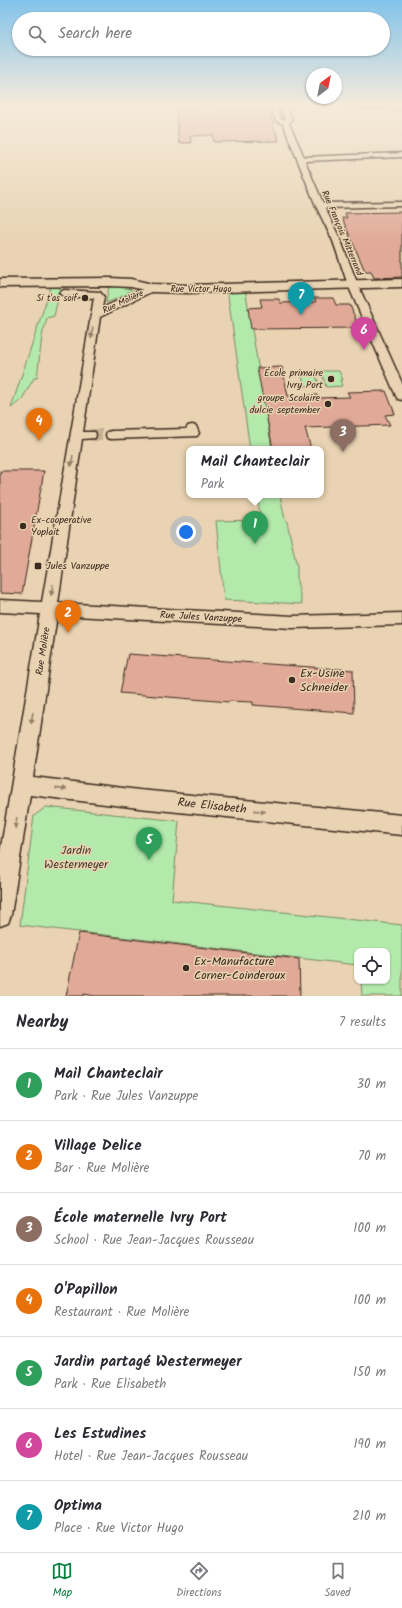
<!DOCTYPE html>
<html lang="en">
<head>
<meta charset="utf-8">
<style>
	:root { --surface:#fff; --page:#f7f7f7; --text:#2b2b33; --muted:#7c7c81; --line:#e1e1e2; --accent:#0b8043 }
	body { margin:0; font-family:Kalam,sans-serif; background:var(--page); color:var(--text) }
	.controls { position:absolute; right:12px; bottom:12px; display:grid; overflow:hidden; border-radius:8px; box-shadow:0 1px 3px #0004 }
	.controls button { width:36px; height:36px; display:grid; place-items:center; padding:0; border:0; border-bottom:1px solid var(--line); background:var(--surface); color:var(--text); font:20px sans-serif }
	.compass { position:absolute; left:306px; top:68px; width:36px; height:36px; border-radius:50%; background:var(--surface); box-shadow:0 1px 3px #0004; rotate:32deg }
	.you { position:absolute; left:186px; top:532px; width:14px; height:14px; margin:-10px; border:3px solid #fff; border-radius:50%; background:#1a73e8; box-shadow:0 0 0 6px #1a73e833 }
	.badge { display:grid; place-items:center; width:26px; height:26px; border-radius:50%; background:var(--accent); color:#fff; font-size:13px; font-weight:700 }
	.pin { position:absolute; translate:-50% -33px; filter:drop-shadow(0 1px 2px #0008) }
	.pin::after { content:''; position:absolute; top:21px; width:14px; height:12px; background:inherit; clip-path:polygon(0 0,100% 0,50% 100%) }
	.popup { position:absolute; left:186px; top:446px; width:138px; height:52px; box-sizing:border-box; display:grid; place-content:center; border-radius:8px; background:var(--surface); filter:drop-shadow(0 1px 3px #0005); font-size:13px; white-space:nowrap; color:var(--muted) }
	.popup b { font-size:15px; color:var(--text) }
	.popup::after { content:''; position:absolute; left:50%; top:100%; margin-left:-8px; border:8px solid transparent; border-top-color:var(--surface) }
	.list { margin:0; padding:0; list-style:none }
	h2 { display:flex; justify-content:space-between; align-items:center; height:52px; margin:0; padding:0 16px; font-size:17px }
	h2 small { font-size:13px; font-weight:400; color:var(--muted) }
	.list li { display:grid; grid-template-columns:26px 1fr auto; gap:12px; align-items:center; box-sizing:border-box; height:72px; padding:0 16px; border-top:1px solid var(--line) }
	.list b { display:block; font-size:15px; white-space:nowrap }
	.list p { margin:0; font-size:13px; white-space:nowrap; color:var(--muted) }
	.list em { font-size:13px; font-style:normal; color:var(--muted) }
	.icon { flex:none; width:22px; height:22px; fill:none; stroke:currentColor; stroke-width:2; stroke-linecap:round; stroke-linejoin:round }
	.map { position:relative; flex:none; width:402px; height:996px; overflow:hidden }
	.search { position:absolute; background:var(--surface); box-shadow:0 1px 3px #0004; left:12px; right:12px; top:12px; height:44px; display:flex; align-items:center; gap:10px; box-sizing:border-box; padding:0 14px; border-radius:22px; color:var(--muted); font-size:15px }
	.sheet { height:556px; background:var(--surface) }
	nav { display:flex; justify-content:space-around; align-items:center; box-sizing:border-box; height:56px; border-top:1px solid var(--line); background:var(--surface); font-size:11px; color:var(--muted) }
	nav a { display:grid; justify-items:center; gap:2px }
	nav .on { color:var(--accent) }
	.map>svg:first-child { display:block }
</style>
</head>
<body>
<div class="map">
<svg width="402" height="996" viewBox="0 0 402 996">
	<rect width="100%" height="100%" fill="#e9d3b2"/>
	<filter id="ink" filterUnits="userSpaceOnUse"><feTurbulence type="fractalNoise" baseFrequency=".025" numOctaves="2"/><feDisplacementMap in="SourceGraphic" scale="8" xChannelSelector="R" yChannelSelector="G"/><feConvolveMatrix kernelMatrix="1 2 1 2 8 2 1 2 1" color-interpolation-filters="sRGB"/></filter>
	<g filter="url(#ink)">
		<path fill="#b3e9ab" stroke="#778a64" d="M51 286H61L54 316 47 318 42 336 37 378H34L22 399 11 408Z
			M109 286 128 288 133 291 132 292H127L128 294 106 303Z
			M245 288 272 449H250L227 289Z
			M321 371H339L343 380H340L342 386 326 387Z
			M301 373H315L319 385 305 386Z
			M257 495H280L285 520 287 522 297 567V581L302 604 224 600 216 521 261 520Z
			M46 807 179 821 172 900 402 925V996H362L361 981H387V951H357V965L20 925 34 816Z"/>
		<path fill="#e1aa98" stroke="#3b2a1e" d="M209 107 268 110 279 141 214 142 213 135 190 136 191 143H179L176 108Z
			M402 212V277L374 278 371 271H365L342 218H347L345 213Z
			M314 298H333L336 305H350L359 328 251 329 248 308 262 307 260 299H279L280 303 316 302Z
			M282 367 288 396 317 395 318 398 350 397 347 392 386 391 395 414 385 415 390 425 305 428 311 449H273L257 368Z
			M0 471H44L22 594 0 593Z
			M128 654 353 670 354 713 253 705V702L229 701V702L120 693Z
			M79 933 299 959 300 996H95L84 994V996H66Z"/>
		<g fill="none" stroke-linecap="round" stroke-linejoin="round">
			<path stroke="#c6b194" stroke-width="12" stroke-dasharray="12 6" stroke-linecap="butt" d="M90 435H112"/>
			<g stroke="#3b2a1e" stroke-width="3">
				<path id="minor" d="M269 105H275L281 119 285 120 280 105H286L292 120 289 123 304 157 402 153V157L305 161 323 203 402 202V206L325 208 341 241 358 285 402 383V400L398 399 396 396 348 285 333 241 316 206 283 124 276 121Z
					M152 285 155 286 157 288 155 290 100 317 83 432H95L96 435 95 438 82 439 58 603 292 616 402 613V625L292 628 57 615 33 777 139 790 402 815V835L139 808 30 795 11 915 8 923 0 926V853L40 614 0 612V600L42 602 94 298 64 296 59 293 64 290 100 292 104 297 102 308Z
					M192 425 196 426 199 433 197 436 112 439 107 438 106 435 107 432 112 431 186 429 188 426Z"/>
			</g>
			<g stroke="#3b2a1e" stroke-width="3">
				<path id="secondary" d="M345 105H402V109L349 108 346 107Z
					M110 278 131 279 152 284 187 285 402 279V287L187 293 152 292 131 287 110 286 0 287V279Z"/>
			</g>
			<use href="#minor" fill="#e9d3b2" fill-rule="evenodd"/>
			<use href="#secondary" fill="#e9d3b2" fill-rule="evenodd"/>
		</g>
		<defs><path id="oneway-solid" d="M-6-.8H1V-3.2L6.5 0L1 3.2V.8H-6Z"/></defs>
		<g fill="#927e68">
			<use href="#oneway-solid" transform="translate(92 333) rotate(99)"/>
			<use href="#oneway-solid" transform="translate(72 461) rotate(99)"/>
			<use href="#oneway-solid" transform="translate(52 590) rotate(99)"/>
			<use href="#oneway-solid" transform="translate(32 718) rotate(99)"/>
			<use href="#oneway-solid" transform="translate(61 789) rotate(7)"/>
			<use href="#oneway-solid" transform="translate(260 811) rotate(6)"/>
			<use href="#oneway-solid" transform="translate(16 823) rotate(99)"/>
		</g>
	</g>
	<linearGradient id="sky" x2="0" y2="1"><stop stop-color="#83c3ea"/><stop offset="0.43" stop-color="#f5ebdc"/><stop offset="1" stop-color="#f5ebdc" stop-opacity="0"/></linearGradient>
	<rect width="402" height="244" fill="url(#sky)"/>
	<g fill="#3b2a1e" stroke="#e9d3b2" stroke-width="1.5">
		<circle cx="85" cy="298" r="4"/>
		<circle cx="331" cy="379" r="4"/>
		<circle cx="328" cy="404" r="4"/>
		<circle cx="23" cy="526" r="4"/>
		<rect x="34" y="562" width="8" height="8" rx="2"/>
		<circle cx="292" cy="680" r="4"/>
		<circle cx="186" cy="968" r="4"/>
	</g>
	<g text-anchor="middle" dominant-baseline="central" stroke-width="3" stroke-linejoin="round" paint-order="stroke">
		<g font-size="9" fill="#3b2a1e" stroke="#e9d3b2">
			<text transform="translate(342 233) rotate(67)">Rue François Mitterrand</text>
			<text x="201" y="289">Rue Victor Hugo</text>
			<text transform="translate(123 302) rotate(-25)">Rue Molière</text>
		</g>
		<g font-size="9" fill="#3b2a1e" stroke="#e9d3b2" text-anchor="end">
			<text x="77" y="298">Si t'as soif</text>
		</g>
		<g font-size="10" fill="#3b2a1e" stroke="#e9d3b2" text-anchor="end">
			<text x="323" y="373">École primaire<tspan x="323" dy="12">Ivry Port</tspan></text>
			<text x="320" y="398">groupe Scolaire<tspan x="320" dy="12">dulcie september</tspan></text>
			<text x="31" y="520" text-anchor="start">Ex-cooperative<tspan x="31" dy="12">Yoplait</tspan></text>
			<text x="46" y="566" text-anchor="start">Jules Vanzuppe</text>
		</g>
		<g font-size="10" fill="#3b2a1e" stroke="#e9d3b2">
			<text transform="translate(201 617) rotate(3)">Rue Jules Vanzuppe</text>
			<text transform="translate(43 651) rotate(-81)">Rue Molière</text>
		</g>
		<g font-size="12" fill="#3b2a1e" stroke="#e9d3b2" text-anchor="start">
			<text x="300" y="673">Ex-Usine<tspan x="300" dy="14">Schneider</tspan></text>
			<text x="194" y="961">Ex-Manufacture<tspan x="194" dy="14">Corner-Coinderoux</tspan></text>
		</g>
		<g font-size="12" fill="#3b2a1e" stroke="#e9d3b2">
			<text transform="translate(212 806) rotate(6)">Rue Elisabeth</text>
		</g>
		<g font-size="12" fill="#473d2c" stroke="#e9d3b2">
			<text x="76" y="850">Jardin<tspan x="76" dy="14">Westermeyer</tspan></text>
		</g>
	</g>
</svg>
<div class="controls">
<button><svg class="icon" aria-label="locate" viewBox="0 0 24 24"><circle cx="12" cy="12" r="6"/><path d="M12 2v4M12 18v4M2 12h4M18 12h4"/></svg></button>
</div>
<svg class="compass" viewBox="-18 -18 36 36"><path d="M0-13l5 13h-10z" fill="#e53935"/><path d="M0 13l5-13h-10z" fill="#7c7c81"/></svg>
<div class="you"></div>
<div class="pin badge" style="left:255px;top:544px;background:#2e9e5b">1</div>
<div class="popup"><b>Mail Chanteclair</b>Park</div>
<div class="pin badge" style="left:68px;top:633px;background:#e8710a">2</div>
<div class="pin badge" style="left:343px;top:452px;background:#8d6e63">3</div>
<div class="pin badge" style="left:39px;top:441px;background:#e8710a">4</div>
<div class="pin badge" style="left:149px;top:860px;background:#2e9e5b">5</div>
<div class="pin badge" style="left:364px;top:350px;background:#d1479c">6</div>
<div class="pin badge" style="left:301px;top:315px;background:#0f9aa8">7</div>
<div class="search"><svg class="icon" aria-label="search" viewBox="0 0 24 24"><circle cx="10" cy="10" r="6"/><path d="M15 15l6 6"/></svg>Search here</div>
</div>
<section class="sheet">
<h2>Nearby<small>7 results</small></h2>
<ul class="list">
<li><span class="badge" style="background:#2e9e5b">1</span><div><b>Mail Chanteclair</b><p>Park · Rue Jules Vanzuppe</p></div><em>30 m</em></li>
<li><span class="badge" style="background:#e8710a">2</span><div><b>Village Delice</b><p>Bar · Rue Molière</p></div><em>70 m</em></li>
<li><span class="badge" style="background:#8d6e63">3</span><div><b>École maternelle Ivry Port</b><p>School · Rue Jean-Jacques Rousseau</p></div><em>100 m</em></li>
<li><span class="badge" style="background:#e8710a">4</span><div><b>O'Papillon</b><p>Restaurant · Rue Molière</p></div><em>100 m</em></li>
<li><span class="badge" style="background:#2e9e5b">5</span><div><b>Jardin partagé Westermeyer</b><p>Park · Rue Elisabeth</p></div><em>150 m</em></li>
<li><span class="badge" style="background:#d1479c">6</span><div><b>Les Estudines</b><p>Hotel · Rue Jean-Jacques Rousseau</p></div><em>190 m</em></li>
<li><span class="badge" style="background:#0f9aa8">7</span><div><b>Optima</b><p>Place · Rue Victor Hugo</p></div><em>210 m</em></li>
</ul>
</section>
<nav>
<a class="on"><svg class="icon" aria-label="map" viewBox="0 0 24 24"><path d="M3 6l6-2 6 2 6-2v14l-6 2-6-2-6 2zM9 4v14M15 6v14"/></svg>Map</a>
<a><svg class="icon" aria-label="directions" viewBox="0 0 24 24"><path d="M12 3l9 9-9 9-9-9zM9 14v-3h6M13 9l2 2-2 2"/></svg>Directions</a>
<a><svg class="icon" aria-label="saved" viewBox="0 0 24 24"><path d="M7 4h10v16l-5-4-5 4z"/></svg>Saved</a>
</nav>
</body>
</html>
